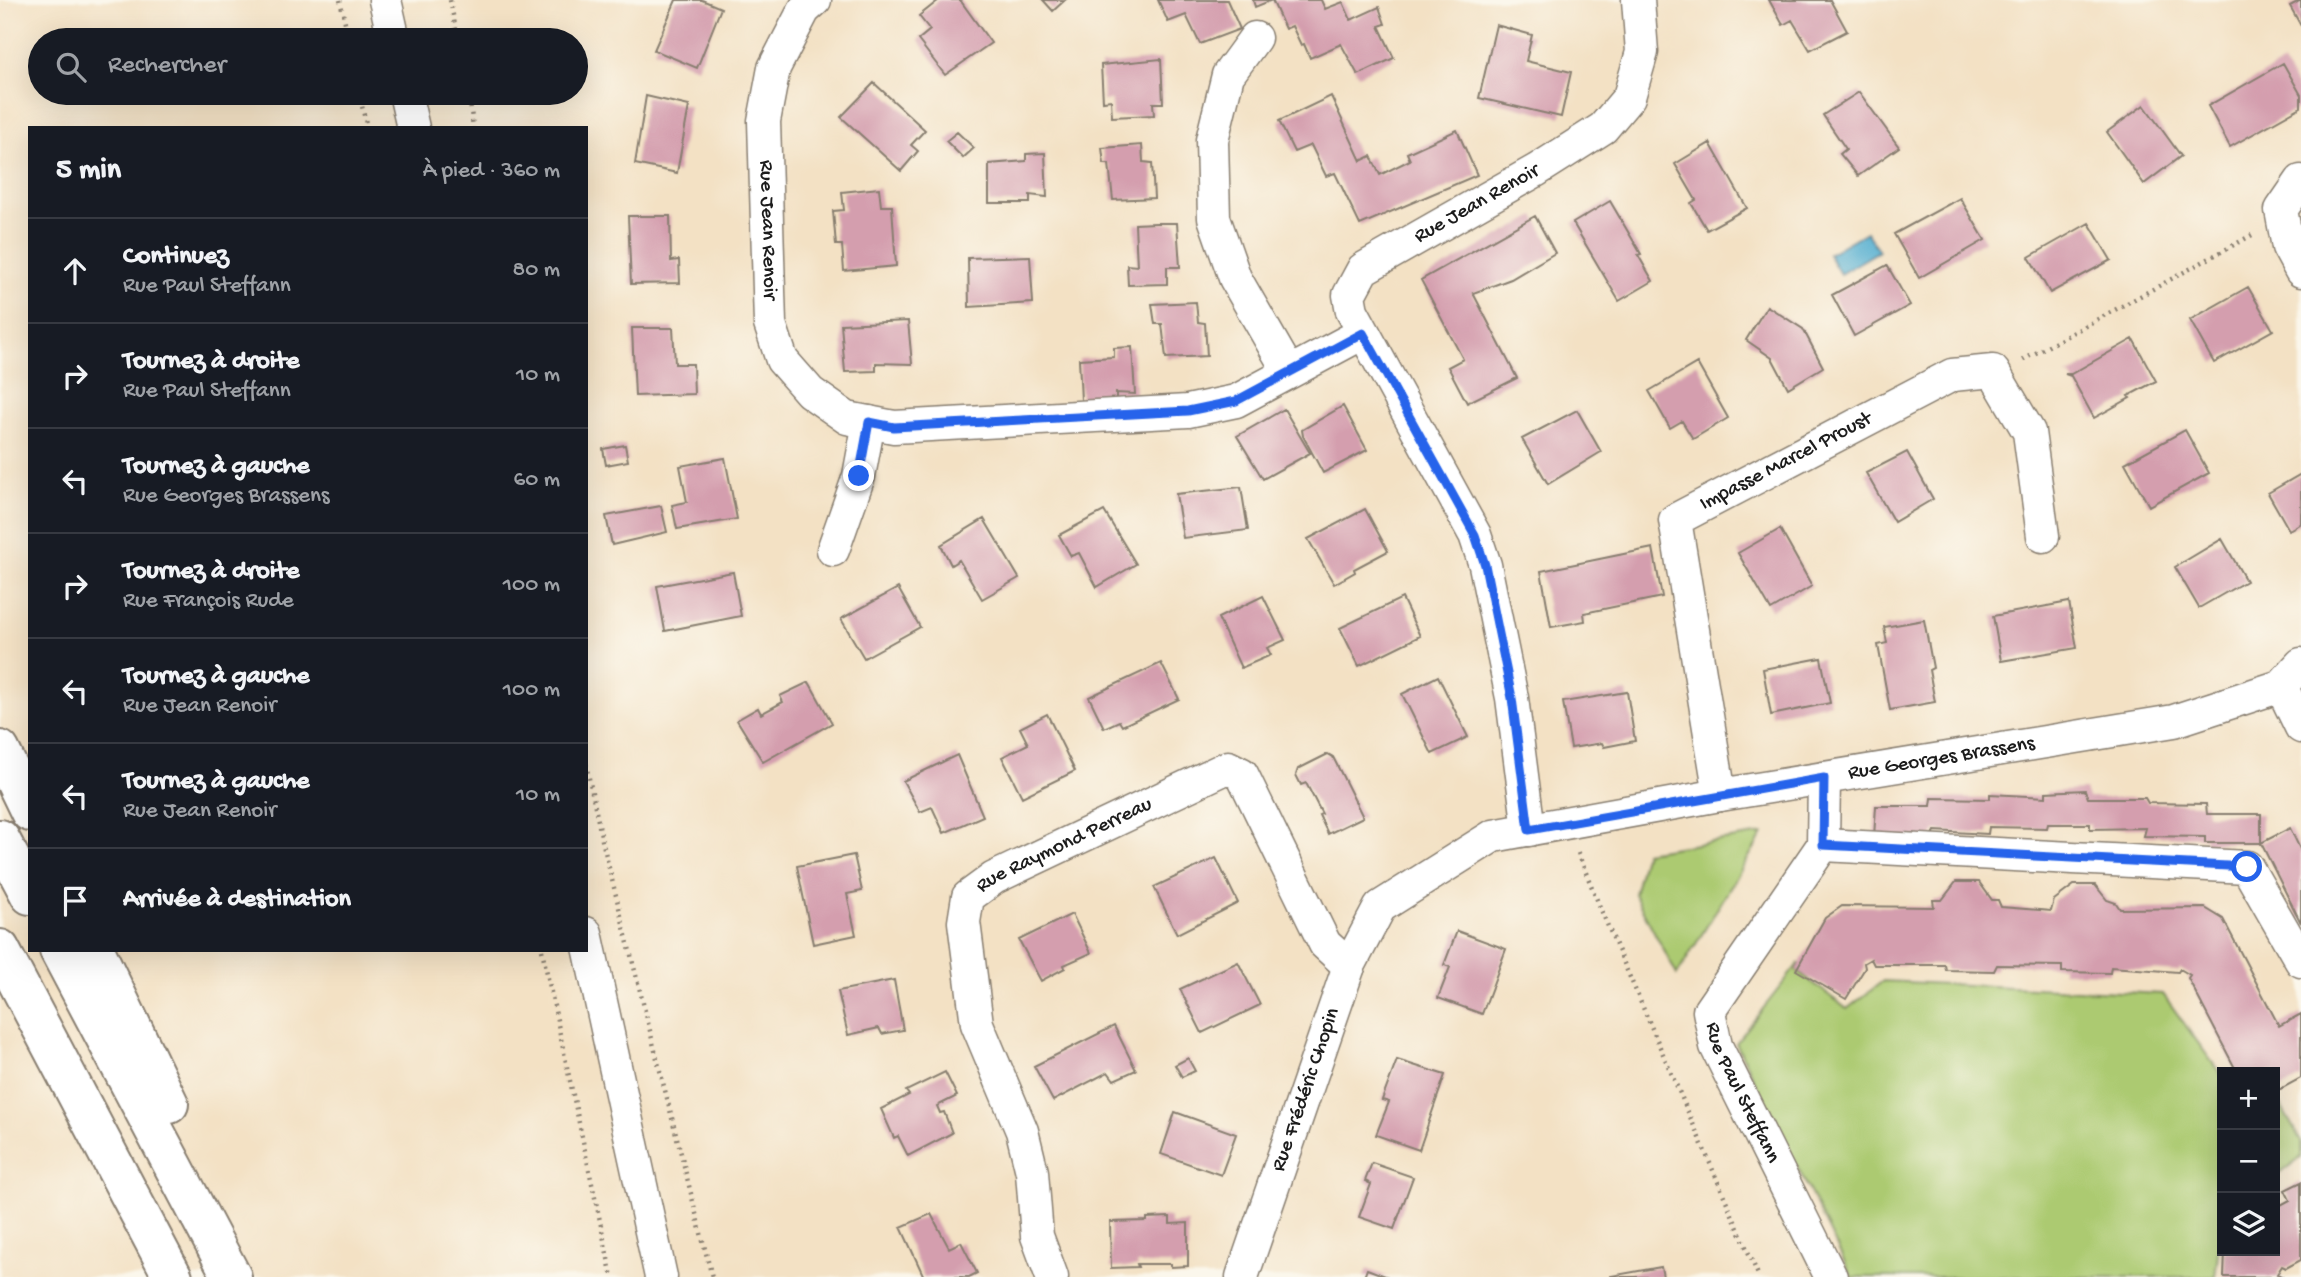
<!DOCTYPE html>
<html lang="fr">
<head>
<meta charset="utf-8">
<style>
	:root { --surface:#171b24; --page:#20242c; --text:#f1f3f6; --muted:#9ea1a6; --line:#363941 }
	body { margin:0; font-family:"Gochi Hand",sans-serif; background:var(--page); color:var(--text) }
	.controls { position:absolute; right:21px; bottom:21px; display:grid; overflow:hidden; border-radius:0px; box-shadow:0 7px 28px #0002 }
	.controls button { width:63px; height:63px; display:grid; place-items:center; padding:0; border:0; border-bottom:2px solid var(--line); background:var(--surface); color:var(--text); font:35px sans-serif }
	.stop { position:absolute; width:21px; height:21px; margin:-16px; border:5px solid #2563eb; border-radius:50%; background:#fff }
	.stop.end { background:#2563eb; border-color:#fff; box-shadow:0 2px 7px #0008 }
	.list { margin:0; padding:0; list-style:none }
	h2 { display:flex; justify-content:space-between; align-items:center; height:91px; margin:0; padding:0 28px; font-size:30px }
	h2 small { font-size:23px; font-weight:400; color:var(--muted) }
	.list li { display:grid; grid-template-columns:46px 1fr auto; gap:21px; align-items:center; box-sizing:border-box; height:105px; padding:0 28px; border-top:2px solid var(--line) }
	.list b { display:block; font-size:26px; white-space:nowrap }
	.list p { margin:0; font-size:23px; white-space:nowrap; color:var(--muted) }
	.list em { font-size:23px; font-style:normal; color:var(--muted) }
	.icon { flex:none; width:38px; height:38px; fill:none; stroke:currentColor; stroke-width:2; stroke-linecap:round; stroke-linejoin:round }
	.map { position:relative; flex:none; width:2301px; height:1277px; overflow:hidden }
	.search { position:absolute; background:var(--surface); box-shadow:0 7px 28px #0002; left:28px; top:28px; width:560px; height:77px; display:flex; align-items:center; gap:18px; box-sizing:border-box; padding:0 24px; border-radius:38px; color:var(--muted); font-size:26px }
	.panel { position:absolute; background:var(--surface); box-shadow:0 7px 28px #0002; left:28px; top:126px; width:560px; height:826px; border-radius:0px }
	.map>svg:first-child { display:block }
</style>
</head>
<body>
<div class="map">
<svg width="2301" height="1277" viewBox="0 0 2301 1277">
	<rect width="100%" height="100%" fill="#fbf7ec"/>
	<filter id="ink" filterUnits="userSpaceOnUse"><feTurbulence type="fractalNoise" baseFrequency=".0143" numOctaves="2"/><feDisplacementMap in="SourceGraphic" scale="14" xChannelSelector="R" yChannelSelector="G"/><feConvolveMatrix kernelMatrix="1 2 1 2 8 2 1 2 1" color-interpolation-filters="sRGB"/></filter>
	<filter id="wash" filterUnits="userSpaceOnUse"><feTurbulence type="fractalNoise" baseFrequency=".00686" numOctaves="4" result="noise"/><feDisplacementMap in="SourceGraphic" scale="28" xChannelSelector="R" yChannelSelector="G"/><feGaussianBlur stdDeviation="1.57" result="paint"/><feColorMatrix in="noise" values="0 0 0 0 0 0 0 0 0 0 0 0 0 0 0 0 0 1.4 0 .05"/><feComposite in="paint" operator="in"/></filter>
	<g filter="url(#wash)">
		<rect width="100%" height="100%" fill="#f3e1c4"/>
		<path fill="#acca71" stroke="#647346" stroke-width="2" d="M1763 834 1677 975 1634 894 1645 852Z
			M1799 963 1796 970 1847 1009 1883 981 2163 994 2222 1076V1221L2215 1277H1852L1736 1043Z
			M2275 1106H2281L2301 1141V1157L2275 1177Z"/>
		<path fill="#52aed0" stroke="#376576" stroke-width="2" d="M1866 232 1879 251 1840 274 1828 254Z"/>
		<g id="blocks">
			<path fill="#d49eae" d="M676 0H702L721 8 697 68 654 50Z
				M939 0H960L991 43 945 75 918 40 930 30 919 16Z
				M1043 0H1065L1053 11Z
				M1158 0H1227L1240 29 1200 44 1186 15 1168 22Z
				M1253 0H1272L1255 7Z
				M1272 0H1321L1325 9 1343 2 1351 20 1379 7 1385 24 1379 26 1394 58 1358 75 1341 44 1310 58 1304 44 1301 45 1292 26 1285 29Z
				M1769 0H1830L1847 31 1810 50 1792 20 1783 25Z
				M2301 0V26L2290 6Z
				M1496 25 1532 35 1526 61 1571 72 1561 117 1479 98Z
				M1161 59 1163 103H1153L1154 115 1112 117 1111 100 1103 101 1101 65Z
				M2283 63 2301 95V107L2230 147 2208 106Z
				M874 83 925 130 911 145 918 151 901 171 841 117Z
				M1859 92 1899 147 1858 176 1840 154 1846 149 1823 115Z
				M646 96 689 106 677 173 635 164Z
				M1331 96 1361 161 1371 156 1380 175 1410 160 1407 153 1457 130 1477 175 1360 225 1335 173 1326 176 1311 145 1294 152 1279 121Z
				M2144 105 2181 156 2144 184 2107 132Z
				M957 132 974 148 963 158 946 141Z
				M1710 143 1747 208 1707 230 1691 203 1696 200 1675 164Z
				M1142 145 1143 162 1152 163 1154 198 1113 200 1109 164H1104L1102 148Z
				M1045 153 1047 197 1030 195V203H989V164L1026 161V154Z
				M879 188 881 206H892L896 266 844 271 842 245H836L833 211 844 210 842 192Z
				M1960 198 1985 240 1919 278 1894 234Z
				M1610 201 1641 254 1638 255 1653 281 1619 301 1573 223Z
				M628 216H670L671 261 679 260 680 283 631 284Z
				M1535 216 1555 253 1511 279 1473 293 1517 378 1467 403 1448 367 1463 359 1421 280Z
				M1156 223H1177L1180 267H1167V284L1128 285 1127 265 1137 266 1135 224Z
				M2089 223 2111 260 2050 293 2029 257Z
				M1030 256 1033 303 969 307 968 258Z
				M1887 265 1910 305 1854 336 1832 295Z
				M2248 287 2273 330 2214 363 2190 320Z
				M1196 302 1198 322 1205 323 1207 356 1166 358 1162 324H1155L1152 304Z
				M1767 306 1803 329 1823 367 1788 388 1772 358 1746 340Z
				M908 321 912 364 876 363V371L845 372 841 324Z
				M632 328H673L675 364H693L694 394 635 396Z
				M2133 339 2156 381 2128 396 2130 398 2094 418 2071 376 2065 374H2071Z
				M1132 347 1135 394 1116 393V400L1081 401 1079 359 1114 357V348Z
				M1697 363 1728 418 1693 439 1682 421 1670 428 1649 391Z
				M1343 406 1367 450 1323 473 1303 436 1302 430Z
				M1284 409 1310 453 1263 479 1237 436Z
				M1577 410 1601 452 1548 484 1522 439Z
				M2185 430 2209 473 2149 506 2125 463Z
				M625 445 628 461 606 465 603 449Z
				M1907 452 1933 499 1894 522 1866 473Z
				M725 458 737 519 677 529 672 505 687 502 680 466Z
				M2301 474V523L2289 530 2268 493Z
				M1241 487 1248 530 1183 538 1176 494Z
				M661 506 667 532 612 545 606 516Z
				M1365 509 1388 551 1354 569 1355 572 1334 584 1308 539Z
				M1104 511 1136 564 1097 587 1079 553 1071 556 1059 535Z
				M984 519 1019 578 982 599 959 560 951 565 941 545Z
				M1780 529 1812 586 1771 610 1738 553Z
				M2222 539 2246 581 2199 608 2175 567Z
				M1653 548 1662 597 1584 613 1585 621 1551 627 1541 571Z
				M733 572 741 616 665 631 657 586Z
				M898 588 920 627 864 658 841 619Z
				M1263 596 1285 640 1267 648 1271 655 1241 668 1218 618Z
				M1402 598 1420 636 1359 666 1340 628Z
				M2069 602 2077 648 2001 661 1993 616Z
				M1924 620 1933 668 1929 670 1935 702 1890 710 1878 645 1887 643 1884 627Z
				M1821 658 1830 703 1771 715 1763 669Z
				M1161 663 1179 699 1122 726 1119 721 1104 728 1089 697Z
				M1438 676 1468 737 1432 754 1402 694Z
				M809 682 832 723 763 762 737 720 758 708 761 714 783 702 780 696Z
				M1627 692 1635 741 1604 747 1602 743 1571 748 1563 702Z
				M1047 714 1075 771 1022 797 1002 757 1028 744 1020 728Z
				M1328 754 1333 757 1363 817 1328 834 1319 815 1322 814 1306 783 1301 785 1296 775 1298 769Z
				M957 755 983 816 944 833 932 807 920 812 903 781Z
				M2085 790 2088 798H2145L2148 803 2206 804 2207 814H2261V843L2290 828 2301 851V923L2261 843H2205V837L2144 836 2146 828 2090 829V824H2048L2047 828 1989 827 1988 834 1935 831 1931 839 1874 837 1876 806H1931L1932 798 1990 799V794L2046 797V792Z
				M854 855 862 891 847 894 856 935 813 944 797 866Z
				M1216 858 1238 903 1177 934 1154 887Z
				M1956 882H1979L1992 900H1998L2001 907 2051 911 2054 900 2074 885H2095L2107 900 2116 903 2120 909 2205 908 2223 919 2279 1026 2301 1014V1078L2275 1092V1072H2237L2188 978 2190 975 2180 969 2178 972 2111 967 2110 973 2062 972V966L1997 965 1994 971 1946 970 1945 965H1874L1871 959 1864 963 1865 968 1846 999 1796 970 1825 918 1842 906 1934 907 1933 900H1942Z
				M1072 914 1091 953 1064 965 1065 968 1041 981 1019 940Z
				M1457 931 1506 949 1482 1014 1438 998 1450 967 1444 965Z
				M1238 962 1260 1005 1202 1033 1180 989Z
				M894 980 903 1030 882 1034 879 1028 848 1035 838 991Z
				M1114 1026 1136 1070 1114 1080 1108 1072 1053 1101 1034 1066Z
				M1188 1058 1195 1071 1182 1077 1175 1065Z
				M1397 1060 1445 1075 1419 1150 1376 1135 1389 1102 1382 1100Z
				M945 1072 957 1096 937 1106 940 1113 944 1112 952 1133 908 1156 898 1136 894 1138 881 1109 909 1095 906 1091Z
				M1175 1112 1236 1134 1221 1175 1161 1154Z
				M1372 1163 1413 1177 1394 1229 1359 1217 1371 1184 1365 1181Z
				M2301 1182V1260L2286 1268 2282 1266 2277 1274 2283 1277H2224L2225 1251H2275V1208L2290 1200 2285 1190Z
				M931 1214 949 1248 961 1242 977 1273 969 1277H924L901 1227Z
				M1170 1217V1224L1188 1223V1266L1171 1267V1264H1137L1138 1267 1111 1268 1110 1222 1147 1221V1218Z
				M1661 1267 1663 1277H1611V1276Z
				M1367 1269 1388 1277H1364Z"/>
		</g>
	</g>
	<g filter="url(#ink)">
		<use href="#blocks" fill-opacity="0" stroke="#887e70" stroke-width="2"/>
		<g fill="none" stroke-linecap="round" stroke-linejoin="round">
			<g stroke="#887e70" stroke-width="35">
				<g id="minor">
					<path d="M385 0 394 40"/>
					<path id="s1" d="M815 0 804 10 774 68 764 121 770 324 782 360 810 392 847 418 894 427 1188 411 1236 401 1363 333"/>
					<path d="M1255 38 1228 75 1212 140 1214 218 1235 278 1289 372"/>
					<path d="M405 93 413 128"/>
					<path d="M2301 181 2281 210 2288 247 2301 271"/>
					<path d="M833 550 859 476 869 422"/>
					<path d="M2281 686 2301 727"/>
					<path id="s2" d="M1824 778 1823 845 1709 1011 1716 1046 1831 1277"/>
					<path id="s3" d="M1720 795 1675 520 1952 375 1993 371 2029 432 2043 536"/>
					<path id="s4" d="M1529 830 1512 698 1485 565 1475 535 1352 311 1349 295 1363 269 1537 170 1603 128 1629 97 1642 52 1638 0"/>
					<path d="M1823 845 2247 867 2301 961"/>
					<path d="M586 933 661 1277"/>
					<path id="s5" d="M1052 1277 1037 1236 1032 1172 1022 1131 977 1024 964 922 968 897 994 878 1228 767 1242 774 1325 944 1349 966"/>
					<path id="s6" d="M1242 1277 1349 966 1380 907 1493 836 1720 795 2174 721 2281 686 2301 664"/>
				</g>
			</g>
			<g stroke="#887e70" stroke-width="42">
				<path id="trunk" d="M0 750 30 812
					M0 839 30 895
					M0 949 173 1277
					M59 950 232 1277
					M95 950 169 1104"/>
			</g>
			<path stroke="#887e70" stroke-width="4.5" stroke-dasharray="2 5" stroke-linecap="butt" d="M340 0 349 40
				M450 0 458 40
				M359 93 367 128
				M469 93 473 128
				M2023 360 2252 235
				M586 764 602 840 712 1277
				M1578 853 1604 917 1759 1277
				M542 950 612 1277"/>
			<use href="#minor" stroke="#fff" stroke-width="32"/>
			<use href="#trunk" stroke="#fff" stroke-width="38"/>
		</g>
	</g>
	<g fill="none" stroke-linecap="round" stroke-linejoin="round" filter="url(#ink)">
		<path stroke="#2563eb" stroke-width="9" d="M859 476 869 422 894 427 1188 411 1236 401 1363 333 1475 535 1485 565 1512 698 1529 830 1824 778 1823 845 2247 867"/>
	</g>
	<g text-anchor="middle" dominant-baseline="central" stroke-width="5" stroke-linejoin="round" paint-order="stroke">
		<g font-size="21" fill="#1c1c1c" stroke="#fbf7ec">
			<text stroke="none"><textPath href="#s4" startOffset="733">Rue Jean Renoir</textPath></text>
			<text stroke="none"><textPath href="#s1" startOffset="243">Rue Jean Renoir</textPath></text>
			<text stroke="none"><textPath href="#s3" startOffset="404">Impasse Marcel Proust</textPath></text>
			<text stroke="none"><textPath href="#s6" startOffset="984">Rue Georges Brassens</textPath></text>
			<text stroke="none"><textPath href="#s5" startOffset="504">Rue Raymond Perreau</textPath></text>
			<text stroke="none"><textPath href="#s6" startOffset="198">Rue Frédéric Chopin</textPath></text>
			<text stroke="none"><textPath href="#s2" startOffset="357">Rue Paul Steffann</textPath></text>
		</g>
	</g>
</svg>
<div class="controls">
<button>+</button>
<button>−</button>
<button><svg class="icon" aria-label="layers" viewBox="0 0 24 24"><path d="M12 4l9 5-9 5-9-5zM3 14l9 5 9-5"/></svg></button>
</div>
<div class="stop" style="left:2247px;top:867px"></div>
<div class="stop end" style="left:859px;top:476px"></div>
<div class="search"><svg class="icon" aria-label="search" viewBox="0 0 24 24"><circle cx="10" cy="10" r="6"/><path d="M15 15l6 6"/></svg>Rechercher</div>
<section class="panel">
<h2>5 min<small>À pied · 360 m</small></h2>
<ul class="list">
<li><svg class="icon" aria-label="ahead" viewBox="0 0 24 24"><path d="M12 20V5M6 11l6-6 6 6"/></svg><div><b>Continuez</b><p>Rue Paul Steffann</p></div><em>80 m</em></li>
<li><svg class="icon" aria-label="right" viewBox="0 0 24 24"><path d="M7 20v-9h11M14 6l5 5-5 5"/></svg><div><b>Tournez à droite</b><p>Rue Paul Steffann</p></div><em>10 m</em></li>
<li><svg class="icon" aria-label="left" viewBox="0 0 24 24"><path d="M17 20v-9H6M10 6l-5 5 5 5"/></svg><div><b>Tournez à gauche</b><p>Rue Georges Brassens</p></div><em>60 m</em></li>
<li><svg class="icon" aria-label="right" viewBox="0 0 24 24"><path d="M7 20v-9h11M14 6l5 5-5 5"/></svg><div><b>Tournez à droite</b><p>Rue François Rude</p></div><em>100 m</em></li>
<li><svg class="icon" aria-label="left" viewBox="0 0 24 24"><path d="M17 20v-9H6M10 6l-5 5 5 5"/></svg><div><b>Tournez à gauche</b><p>Rue Jean Renoir</p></div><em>100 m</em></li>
<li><svg class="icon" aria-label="left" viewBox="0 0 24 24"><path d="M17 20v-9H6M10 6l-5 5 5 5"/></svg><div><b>Tournez à gauche</b><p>Rue Jean Renoir</p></div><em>10 m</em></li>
<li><svg class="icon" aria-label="arrive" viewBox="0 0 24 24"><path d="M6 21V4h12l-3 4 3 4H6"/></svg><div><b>Arrivée à destination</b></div></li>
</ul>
</section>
</div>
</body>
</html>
